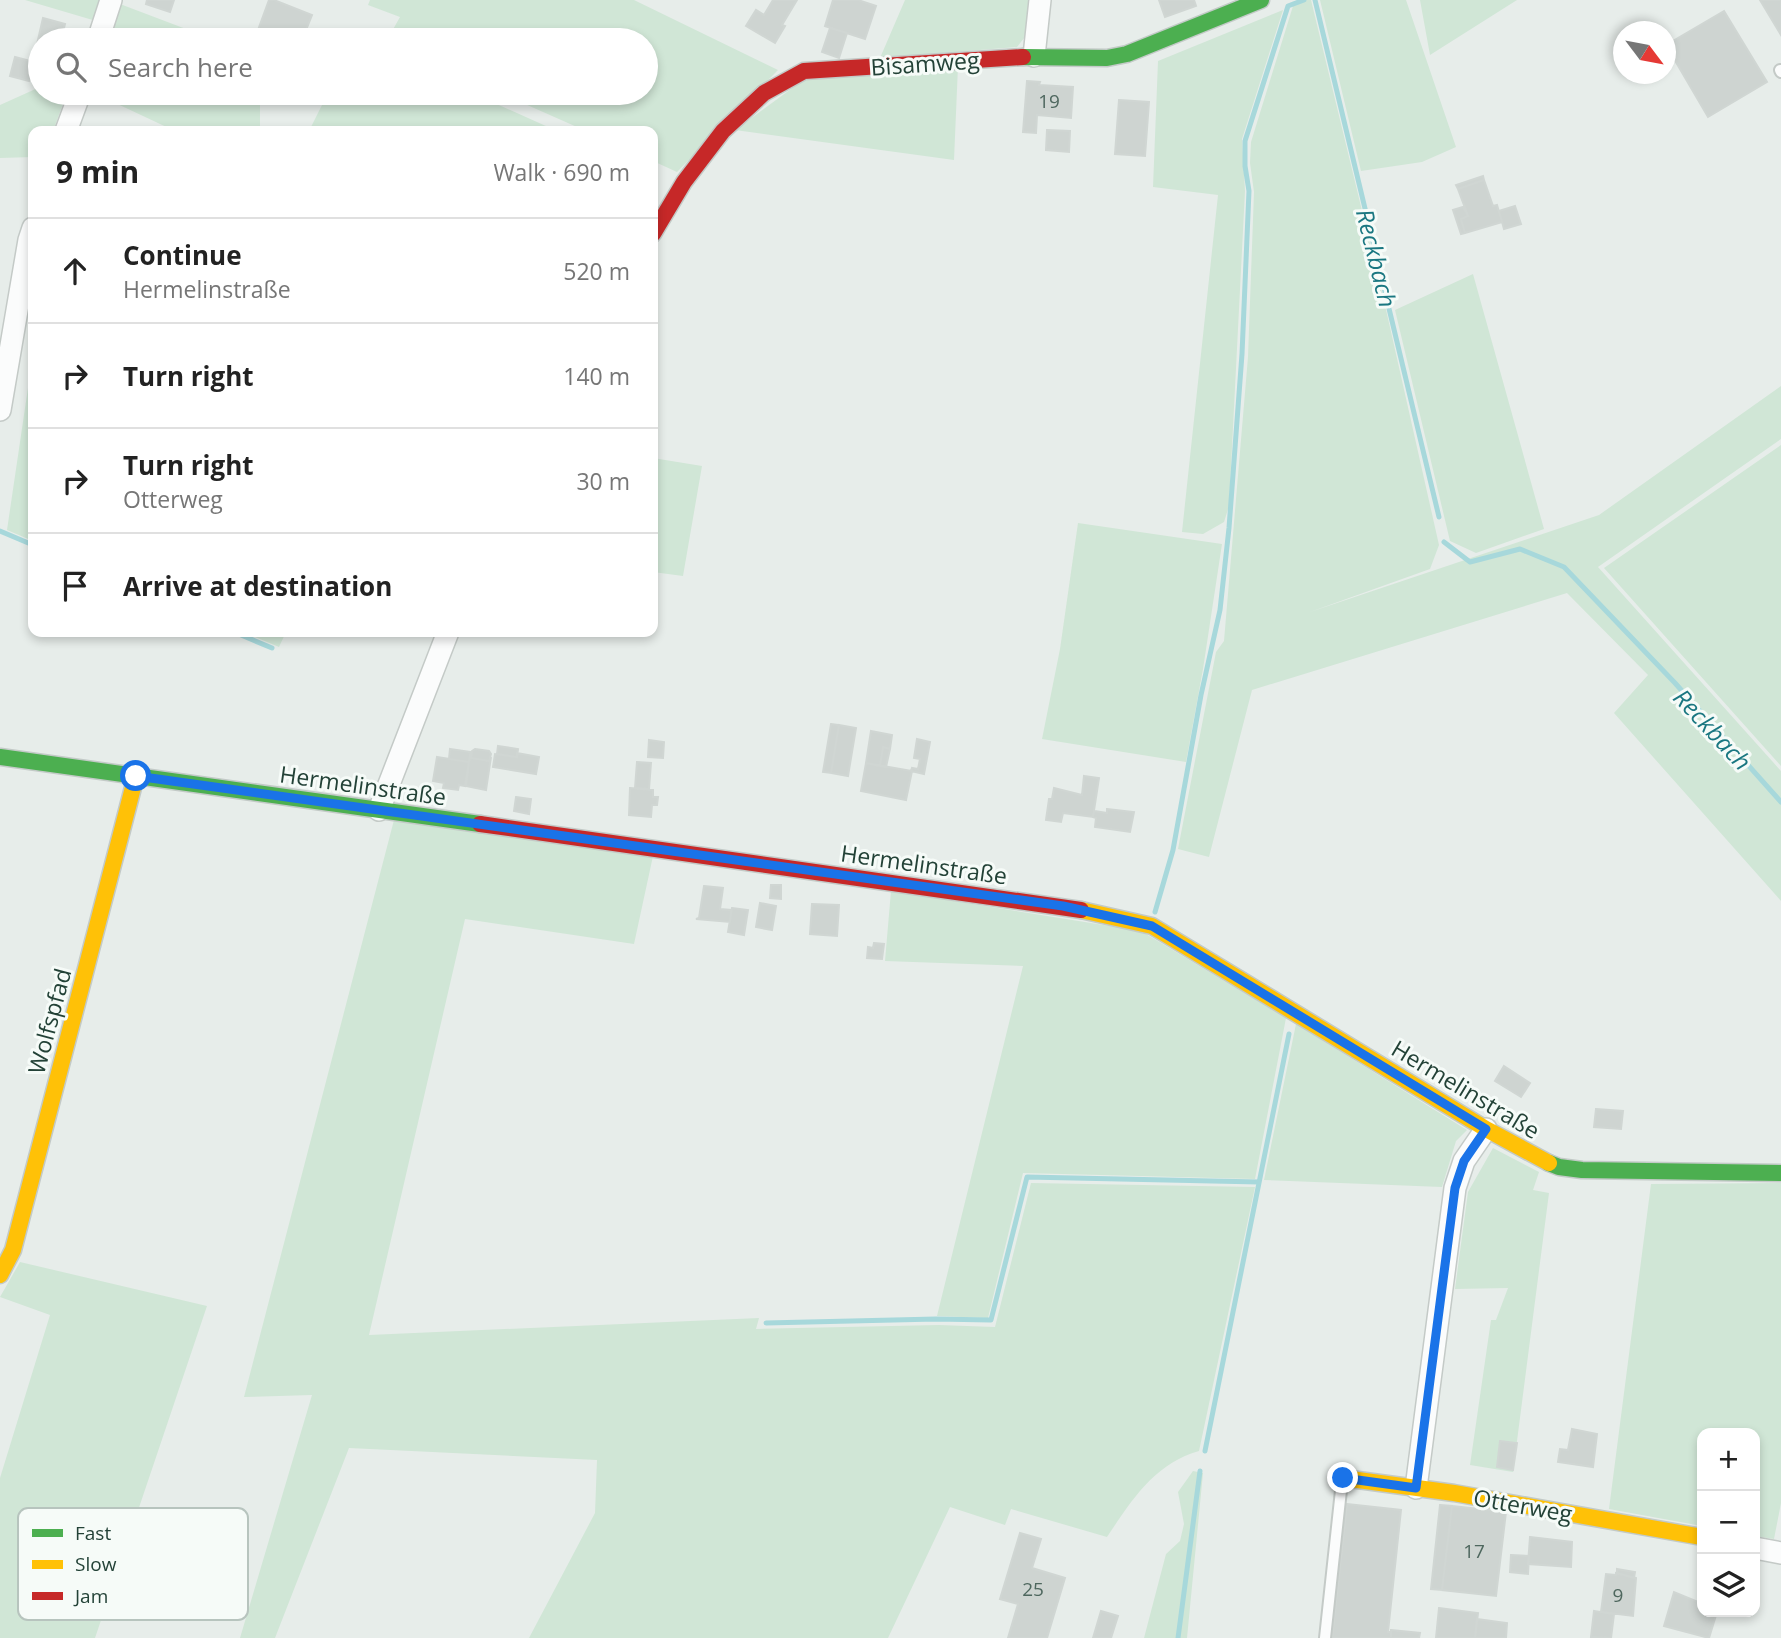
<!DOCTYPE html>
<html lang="en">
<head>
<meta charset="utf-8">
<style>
	:root { --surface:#fff; --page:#f2f2f2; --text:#222; --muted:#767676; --line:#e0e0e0 }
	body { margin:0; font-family:"Open Sans",sans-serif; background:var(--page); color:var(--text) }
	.controls { position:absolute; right:21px; bottom:21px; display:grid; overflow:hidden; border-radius:14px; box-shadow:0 4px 10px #0003 }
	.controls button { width:63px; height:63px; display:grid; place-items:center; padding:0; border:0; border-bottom:2px solid var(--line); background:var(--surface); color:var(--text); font:35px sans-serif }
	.compass { position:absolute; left:1613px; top:21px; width:63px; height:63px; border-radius:50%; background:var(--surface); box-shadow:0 4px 10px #0003; rotate:122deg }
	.stop { position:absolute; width:21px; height:21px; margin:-16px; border:5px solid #1a73e8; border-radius:50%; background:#fff }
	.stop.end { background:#1a73e8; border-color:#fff; box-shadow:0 2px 7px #0008 }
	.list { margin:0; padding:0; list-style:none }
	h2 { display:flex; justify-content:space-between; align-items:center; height:91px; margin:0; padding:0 28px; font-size:30px }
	h2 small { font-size:23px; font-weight:400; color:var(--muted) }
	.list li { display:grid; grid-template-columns:46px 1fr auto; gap:21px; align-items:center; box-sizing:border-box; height:105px; padding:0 28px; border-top:2px solid var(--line) }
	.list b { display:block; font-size:26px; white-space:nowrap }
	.list p { margin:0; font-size:23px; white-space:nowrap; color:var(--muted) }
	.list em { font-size:23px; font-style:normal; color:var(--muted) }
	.icon { flex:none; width:38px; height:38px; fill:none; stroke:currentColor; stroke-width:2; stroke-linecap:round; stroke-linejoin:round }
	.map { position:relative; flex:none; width:1781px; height:1638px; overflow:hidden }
	.search { position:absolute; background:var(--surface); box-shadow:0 4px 10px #0003; left:28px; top:28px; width:630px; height:77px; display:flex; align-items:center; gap:18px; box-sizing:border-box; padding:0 24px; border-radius:38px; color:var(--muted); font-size:26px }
	.panel { position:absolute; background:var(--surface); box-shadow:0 4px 10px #0003; left:28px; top:126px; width:630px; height:511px; border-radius:14px }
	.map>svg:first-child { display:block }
</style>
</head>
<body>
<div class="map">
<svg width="1781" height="1638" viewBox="0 0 1781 1638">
	<rect width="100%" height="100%" fill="#e7edea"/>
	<path fill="#d0e6d6" d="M25 0H103L96 21Z
		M370 0H634L778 70 677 172 653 161V131H586L500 93H646V40H387L400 17 368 5Z
		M905 0H1034L1032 28 1017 47 880 58Z
		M1307 0H1311L1387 314 1439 545 1430 569 1310 612 1599 515 1781 386V439L1598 567 1781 771V901L1614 713 1648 675 1567 593 1252 690 1209 857 1178 849 1216 652 1224 641 1248 357 1254 192 1250 163 1251 142 1293 6Z
		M1320 0H1406L1456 147 1422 162 1361 171Z
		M1420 0H1517L1430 55Z
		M120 4 215 40H109Z
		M1283 10 1242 139 1245 191 1229 506 1224 522 1203 534 1182 532 1218 195 1153 187 1158 61Z
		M958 66 954 160 735 130 806 78Z
		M40 87V93H67L53 131H33V157L0 158V105Z
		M94 93H260V131H175Z
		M328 93H472L557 131H309Z
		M1473 274 1544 529 1476 553 1450 541 1395 310Z
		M33 354V541L7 530Z
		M1781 445V766L1604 568Z
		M653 458 702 466 683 576 653 572Z
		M1078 523 1222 544 1203 669 1186 762 1042 739 1060 649Z
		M243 632H286L279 647Z
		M394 820 653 856 634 944 465 919 369 1335 759 1318 756 1329 939 1325 995 1327 1031 1183 1255 1187 1199 1451C1155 1463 1131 1501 1107 1537L1011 1509 1005 1525 950 1507 888 1638H529L595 1513 597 1460 349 1448 275 1638H240L312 1395 244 1397Z
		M891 891 1141 931 1286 1018 1255 1179 1023 1173 988 1318 937 1316 1023 966 885 961Z
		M1296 1024 1467 1130 1456 1141 1442 1187 1264 1180Z
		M1493 1148 1539 1172 1533 1190 1549 1193 1513 1472 1470 1465 1491 1320H1496L1508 1288 1455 1289 1468 1192Z
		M1781 1183V1503L1774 1539 1755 1536V1433H1702V1526L1609 1509 1651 1184Z
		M20 1262 207 1306 95 1638H0V1478L50 1315 0 1297Z
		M1193 1471 1203 1473 1187 1638H1144L1166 1554 1180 1541 1184 1524 1178 1492Z"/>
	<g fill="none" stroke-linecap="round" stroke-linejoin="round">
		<path stroke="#a7d8db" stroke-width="5" d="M1315 0 1439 517
			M0 531 33 545
			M1444 542 1470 562 1520 549 1564 567 1675 683 1781 802
			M234 632 272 648
			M1155 912 1173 850 1201 695 1220 610 1229 528 1242 354 1249 191 1245 166V141L1288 6 1304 0
			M766 1323 936 1319 991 1320 1027 1177 1259 1182
			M1205 1451 1289 1034
			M1178 1638 1200 1471"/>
	</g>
	<path fill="#ced4d1" stroke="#d0d6d3" stroke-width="2" d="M147 0H174L170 12 146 4Z
		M269 0H274L312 15 302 40H289L258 30Z
		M773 0H797L782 25 785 26 775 43 746 26 756 10 764 15Z
		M833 0H858L876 6 865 39 825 26Z
		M1159 0H1194L1196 6 1165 17Z
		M1760 0H1781V35Z
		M1724 11 1767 82 1708 117 1666 45Z
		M43 18 65 24 61 40H40V45L37 44Z
		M830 28 847 33 839 58 822 52Z
		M15 57 34 62 29 81 10 76Z
		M1027 81 1040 82 1039 85 1073 87 1071 118 1037 115 1036 133 1023 132Z
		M1119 100 1149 102 1145 156 1115 154Z
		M1047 130 1070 131 1069 152 1046 150Z
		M1483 176 1484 180 1458 189 1456 185Z
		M1484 180 1493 206 1497 205 1502 222 1465 233 1461 219 1468 216 1458 189Z
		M1515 206 1521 224 1504 229 1499 211Z
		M1463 207 1468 216 1461 219 1465 233 1461 234 1453 210Z
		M831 724 839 725 831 773 823 772Z
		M839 725 856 728 848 776 831 773Z
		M871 731 892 735 890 749 883 747 880 766 866 763Z
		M917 739 930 742 924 774 911 771 912 768 918 769 920 759 914 758Z
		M649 740 664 742 663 758 648 757Z
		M498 746 518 749 517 757 497 754Z
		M883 747 890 749 886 767 880 766Z
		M450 749 471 752 469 762 449 759Z
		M475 749 489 751 491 754 489 761 471 758 472 751Z
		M517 753 539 757 536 774 493 767 495 754 517 757Z
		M470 754 471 758 489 761 491 757 486 790 466 786Z
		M437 757 469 762 465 786 459 785 458 790 443 788 444 783 433 781Z
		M637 762 651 763 649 789 635 788Z
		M866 763 912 771 906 800 861 791Z
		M1084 776 1099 778 1093 817 1063 813 1061 822 1046 820 1049 799H1052L1054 788 1082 795Z
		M630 788 653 790V797H658L657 805H652L651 817 629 815Z
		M516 797 531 799 529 814 514 811Z
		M1107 809 1134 812 1130 832 1095 827 1096 818 1093 817 1094 811 1107 813Z
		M771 885H781V899L770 898Z
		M704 886 723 888 720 909 731 910 730 922 696 919 699 918Z
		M760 903 776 906 772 930 756 927Z
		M812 904 839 905 837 936 810 934Z
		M732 908 748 910 744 935 728 932Z
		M874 943 884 944 882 959 867 958 868 947 873 948Z
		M1504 1066 1530 1083 1521 1097 1495 1081Z
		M1596 1109 1623 1111 1621 1129 1594 1127Z
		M1572 1429 1597 1434 1593 1467 1558 1462 1560 1449 1568 1450Z
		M1500 1441 1517 1443 1513 1470 1497 1467Z
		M1347 1504 1401 1510 1388 1632H1391V1638H1332Z
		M1440 1505 1452 1506 1442 1590 1431 1589Z
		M1452 1506 1506 1512 1496 1596 1442 1590Z
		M1020 1533 1041 1539 1032 1568 1065 1578 1047 1638H1008L1018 1604 1000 1599Z
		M1530 1537 1572 1542 1571 1567 1528 1564Z
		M1511 1555 1529 1556 1528 1574 1510 1572Z
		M1617 1569 1635 1572 1634 1578 1617 1573Z
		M1616 1573 1636 1578 1633 1616 1601 1612 1606 1574 1616 1575Z
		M1702 1590V1612H1717L1709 1638 1664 1626 1674 1592 1698 1602Z
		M1439 1608 1478 1613 1475 1638H1436Z
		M1101 1611 1118 1616 1111 1638H1093Z
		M1594 1611 1614 1614 1611 1638 1591 1637Z
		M1477 1619 1507 1623 1506 1638H1475Z
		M1391 1630 1420 1633 1419 1638H1391Z"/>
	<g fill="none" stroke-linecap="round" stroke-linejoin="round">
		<g stroke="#c4cac7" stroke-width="14">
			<path id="lane" d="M1780 70 1781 72
				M1325 1638 1342 1481"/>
		</g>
		<g stroke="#c4cac7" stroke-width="24">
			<path id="street" d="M98 40 111 0
				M1034 56 1040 0
				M66 131 80 93
				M0 410 29 240 33 228
				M379 810 448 632
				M1416 1488 1455 1188 1464 1161 1486 1129
				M1755 1548 1781 1553"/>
		</g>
		<g stroke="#c3cac7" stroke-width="19">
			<path id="fast" d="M1023 57 1107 58 1127 54 1261 0
				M0 757 480 824
				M1549 1163 1559 1167 1582 1170 1781 1173"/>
		</g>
		<g stroke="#c3cac7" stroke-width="19">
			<path id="slow" d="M1081 910 1152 926 1486 1129 1549 1163
				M0 1275 13 1250 136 776
				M1343 1478 1454 1493 1702 1537"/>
		</g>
		<g stroke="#c3cac7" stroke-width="19">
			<path id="jam" d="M653 234 684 182 723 131 764 93 804 71 1023 57
				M480 824 1081 910"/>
		</g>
		<use href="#lane" stroke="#fbfcfc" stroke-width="10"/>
		<use href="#street" stroke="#fbfcfc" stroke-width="21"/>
		<use href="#fast" stroke="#4caf50" stroke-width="16"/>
		<use href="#slow" stroke="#ffc107" stroke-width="16"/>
		<use href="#jam" stroke="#c62828" stroke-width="16"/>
	</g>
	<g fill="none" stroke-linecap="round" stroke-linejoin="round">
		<path stroke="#1a73e8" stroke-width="9" d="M136 776 1063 906 1152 926 1486 1129 1464 1161 1455 1188 1416 1488 1343 1478"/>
	</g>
	<g text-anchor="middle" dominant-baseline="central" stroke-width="6" stroke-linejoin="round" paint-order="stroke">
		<g font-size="19" fill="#4e675e">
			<text x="1049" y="101">19</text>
			<text x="1474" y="1551">17</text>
			<text x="1033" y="1589">25</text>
			<text x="1618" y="1595">9</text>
		</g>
		<g font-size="23" fill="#234237" stroke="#f6fbf8">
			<text transform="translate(925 63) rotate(-4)">Bisamweg</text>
			<text transform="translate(363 785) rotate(8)">Hermelinstraße</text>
			<text transform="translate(924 864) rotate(8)">Hermelinstraße</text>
			<text transform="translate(49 1021) rotate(-75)">Wolfspfad</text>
			<text transform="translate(1466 1089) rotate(31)">Hermelinstraße</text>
			<text transform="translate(1523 1505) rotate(10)">Otterweg</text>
		</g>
		<g font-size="24" font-style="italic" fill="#1a7781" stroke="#f6fbf8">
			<text transform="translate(1377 258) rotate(76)">Reckbach</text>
			<text transform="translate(1713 729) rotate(47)">Reckbach</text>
		</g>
	</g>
	<rect x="18" y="1508" width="230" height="112" rx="10" fill="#f6fbf8" stroke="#b7c4be" stroke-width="2"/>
	<rect x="32" y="1529" width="31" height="8" fill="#4caf50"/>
	<rect x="32" y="1560" width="31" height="9" fill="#ffc107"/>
	<rect x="32" y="1592" width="31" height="8" fill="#c62828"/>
	<g font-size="19" fill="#234237">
		<text x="75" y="1540">Fast</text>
		<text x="75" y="1571">Slow</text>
		<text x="75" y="1603">Jam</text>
	</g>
</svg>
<div class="controls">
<button>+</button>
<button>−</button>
<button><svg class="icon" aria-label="layers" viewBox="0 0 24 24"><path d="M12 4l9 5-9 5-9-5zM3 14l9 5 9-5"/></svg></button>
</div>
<svg class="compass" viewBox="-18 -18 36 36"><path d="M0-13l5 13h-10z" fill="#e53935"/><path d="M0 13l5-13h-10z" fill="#767676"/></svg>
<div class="stop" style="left:136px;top:776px"></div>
<div class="stop end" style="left:1343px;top:1478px"></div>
<div class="search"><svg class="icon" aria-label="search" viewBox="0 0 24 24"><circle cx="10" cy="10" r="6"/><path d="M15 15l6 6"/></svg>Search here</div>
<section class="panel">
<h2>9 min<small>Walk · 690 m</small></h2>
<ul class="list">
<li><svg class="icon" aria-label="ahead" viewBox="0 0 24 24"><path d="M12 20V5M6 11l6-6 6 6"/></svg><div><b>Continue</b><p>Hermelinstraße</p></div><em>520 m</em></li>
<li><svg class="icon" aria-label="right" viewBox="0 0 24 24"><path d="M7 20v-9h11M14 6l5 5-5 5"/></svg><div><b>Turn right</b></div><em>140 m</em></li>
<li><svg class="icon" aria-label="right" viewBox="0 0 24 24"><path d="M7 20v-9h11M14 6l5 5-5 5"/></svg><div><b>Turn right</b><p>Otterweg</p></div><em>30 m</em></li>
<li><svg class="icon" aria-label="arrive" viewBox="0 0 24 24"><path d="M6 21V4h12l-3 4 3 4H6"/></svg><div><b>Arrive at destination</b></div></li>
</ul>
</section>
</div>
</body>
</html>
